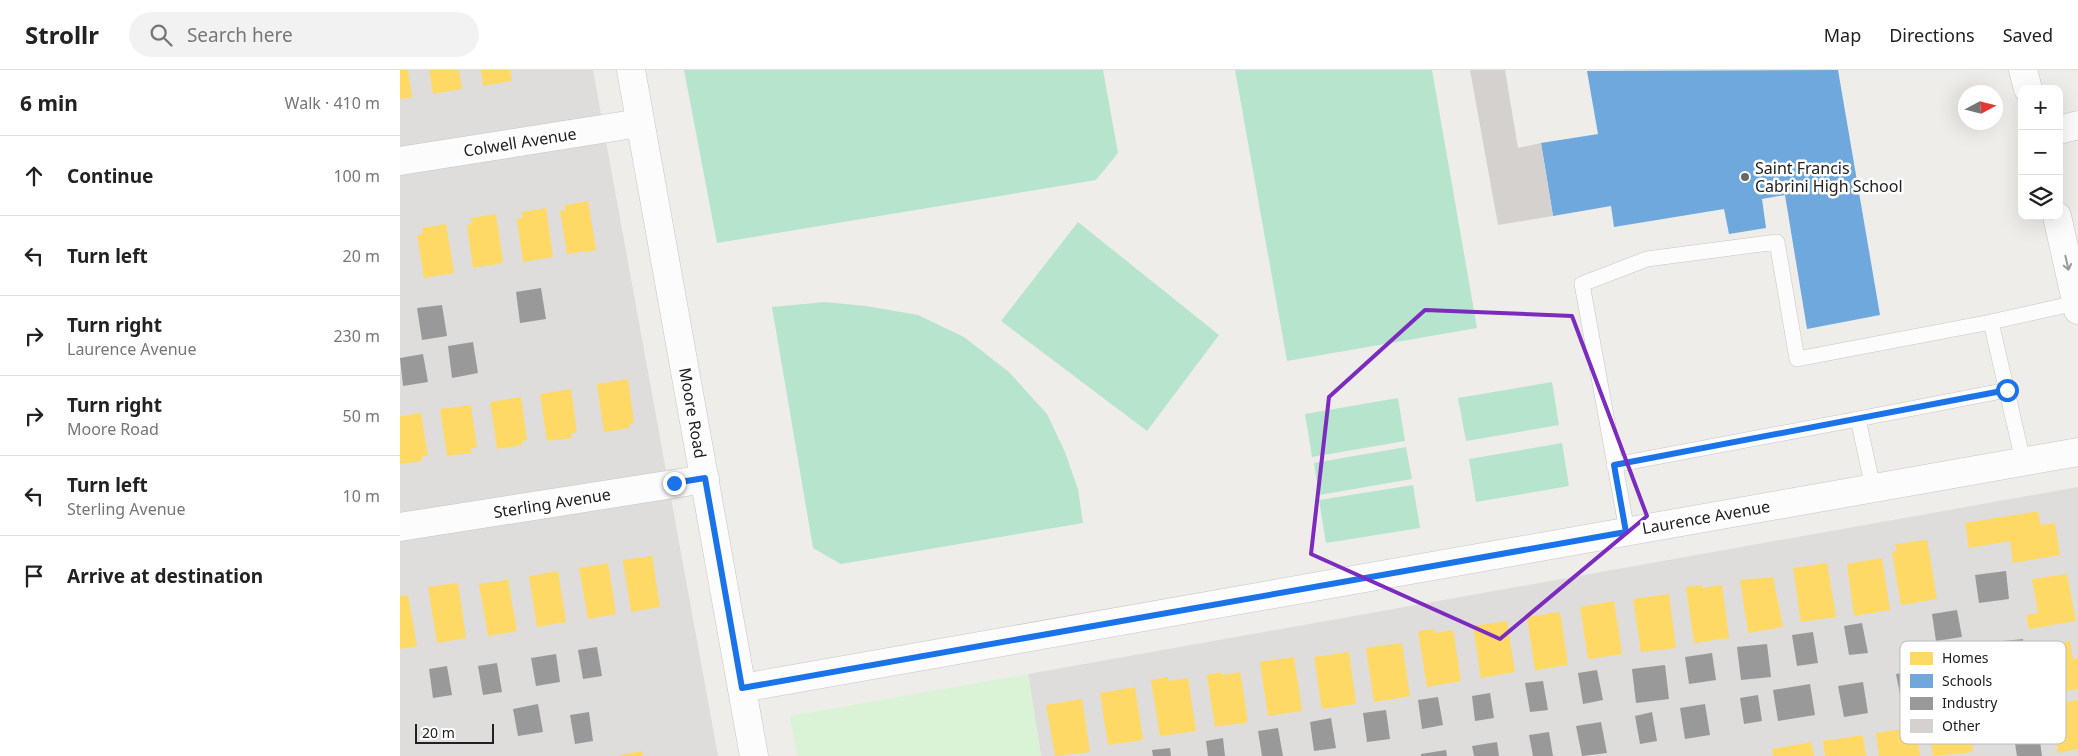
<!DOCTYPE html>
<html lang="en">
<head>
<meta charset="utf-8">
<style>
	:root { --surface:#fff; --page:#f2f2f2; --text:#222; --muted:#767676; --line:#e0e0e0 }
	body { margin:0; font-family:"Noto Sans",sans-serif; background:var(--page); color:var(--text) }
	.controls { position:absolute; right:15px; top:15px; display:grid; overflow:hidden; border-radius:10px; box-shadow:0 5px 20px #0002 }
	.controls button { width:45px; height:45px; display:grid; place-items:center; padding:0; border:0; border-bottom:1px solid var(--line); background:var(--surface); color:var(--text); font:25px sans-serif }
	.compass { position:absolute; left:1558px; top:15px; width:45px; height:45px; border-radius:50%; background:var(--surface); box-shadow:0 5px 20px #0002; rotate:83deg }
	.scale { position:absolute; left:15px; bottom:12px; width:79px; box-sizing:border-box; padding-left:5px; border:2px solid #212121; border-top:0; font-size:14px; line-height:18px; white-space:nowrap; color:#212121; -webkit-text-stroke:4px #fff; paint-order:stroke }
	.stop { position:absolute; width:15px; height:15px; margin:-11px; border:4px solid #1a73e8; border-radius:50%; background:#fff }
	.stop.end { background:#1a73e8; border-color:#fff; box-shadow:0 1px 5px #0008 }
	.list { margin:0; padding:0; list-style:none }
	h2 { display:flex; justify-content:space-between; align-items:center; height:65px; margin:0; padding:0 20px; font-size:21px }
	h2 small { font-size:16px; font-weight:400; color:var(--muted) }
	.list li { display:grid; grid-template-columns:32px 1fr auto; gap:15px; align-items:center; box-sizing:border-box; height:80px; padding:0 20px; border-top:1px solid var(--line) }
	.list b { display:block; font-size:19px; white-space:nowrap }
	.list p { margin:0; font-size:16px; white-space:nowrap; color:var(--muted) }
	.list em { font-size:16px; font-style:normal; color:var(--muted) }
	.icon { flex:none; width:28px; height:28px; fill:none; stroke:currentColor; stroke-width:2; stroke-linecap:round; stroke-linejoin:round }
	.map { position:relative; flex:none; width:1678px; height:686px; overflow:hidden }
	header { display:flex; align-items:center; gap:30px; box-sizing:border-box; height:70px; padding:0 25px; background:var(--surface); border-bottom:1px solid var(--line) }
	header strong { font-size:24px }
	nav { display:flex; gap:28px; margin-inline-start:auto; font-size:18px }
	.search { width:350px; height:45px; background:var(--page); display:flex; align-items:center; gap:12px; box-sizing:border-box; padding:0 18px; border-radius:28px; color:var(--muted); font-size:19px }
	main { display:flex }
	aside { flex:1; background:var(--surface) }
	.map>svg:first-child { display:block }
</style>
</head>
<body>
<header>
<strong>Strollr</strong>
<div class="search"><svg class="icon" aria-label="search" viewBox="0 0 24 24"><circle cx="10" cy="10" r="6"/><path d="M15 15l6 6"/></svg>Search here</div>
<nav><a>Map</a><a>Directions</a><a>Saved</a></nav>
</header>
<main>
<aside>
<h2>6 min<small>Walk · 410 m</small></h2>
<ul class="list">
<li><svg class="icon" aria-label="ahead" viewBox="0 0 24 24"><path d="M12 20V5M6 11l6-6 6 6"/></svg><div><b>Continue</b></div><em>100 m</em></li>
<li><svg class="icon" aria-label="left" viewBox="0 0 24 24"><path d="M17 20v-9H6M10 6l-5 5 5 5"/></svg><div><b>Turn left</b></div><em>20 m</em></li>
<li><svg class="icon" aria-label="right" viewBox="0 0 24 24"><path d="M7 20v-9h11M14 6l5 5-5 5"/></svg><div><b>Turn right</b><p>Laurence Avenue</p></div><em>230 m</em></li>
<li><svg class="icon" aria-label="right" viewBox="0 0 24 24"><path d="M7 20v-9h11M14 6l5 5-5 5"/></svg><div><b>Turn right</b><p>Moore Road</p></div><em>50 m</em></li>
<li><svg class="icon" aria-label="left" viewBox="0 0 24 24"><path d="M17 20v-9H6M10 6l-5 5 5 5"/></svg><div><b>Turn left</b><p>Sterling Avenue</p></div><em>10 m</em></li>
<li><svg class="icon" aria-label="arrive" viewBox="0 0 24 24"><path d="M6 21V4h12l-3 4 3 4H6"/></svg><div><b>Arrive at destination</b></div></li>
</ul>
</aside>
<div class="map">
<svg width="1678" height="686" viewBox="0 0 1678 686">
	<rect width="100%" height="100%" fill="#efedea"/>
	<path fill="#dedddb" d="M0 0H193L318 686H0Z
		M1678 417V686H641L628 604Z"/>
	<path fill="#daf3d7" d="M628 604 641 686H397L390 646Z"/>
	<path fill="#b7e4cd" d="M284 0H703L718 83 696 110 317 173Z
		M835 0H1032L1077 258 887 291Z
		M678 152 819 265 747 361 601 251Z
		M425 232 466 236 518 245 564 267 609 302 647 344 665 382 678 419 683 453 441 494 413 478 372 237Z
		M1152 312 1159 355 1066 371 1058 328Z
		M998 328 1005 371 912 387 905 344Z
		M1162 373 1169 416 1076 432 1069 389Z
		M1006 377 1012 409 919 425 914 393Z
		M1013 415 1020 458 926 473 919 430Z"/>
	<path fill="#ffd966" d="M0 0H8L12 27 0 29Z
		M29 0H59L62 19 33 24Z
		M81 0H110L112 11 83 16Z
		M188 131 196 180 167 184 160 141 166 140 165 135Z
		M146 138 153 187 123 192 117 149 122 148V142Z
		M96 144 103 193 73 198 67 155 72 154 71 148Z
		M46 154 54 203 24 208 17 165 23 164 22 158Z
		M228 309 234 353 229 354 230 358 204 362 197 314Z
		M171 319 177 363H171L172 368 147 371 140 324Z
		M121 327 127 370 122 371V375L97 379 90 332Z
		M71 335 77 378H71L72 383 47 386 40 339Z
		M21 343 28 386H22V391L0 394V346Z
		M1638 441 1641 455 1655 453 1660 485 1613 493 1610 471 1569 478 1565 453Z
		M1527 470 1537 529 1501 535 1492 482 1497 481 1495 474Z
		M252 486 260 537 231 542 223 490Z
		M1482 488 1490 540 1454 546 1447 494Z
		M208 493 216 544 188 549 179 498Z
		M1427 493 1436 547 1401 552 1393 498Z
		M158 501 166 552 137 557 129 506Z
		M1667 504 1676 551 1629 559 1626 545 1638 543 1632 509Z
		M1373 507 1383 557 1348 563 1340 510Z
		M108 510 117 561 88 566 79 514Z
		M58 513 66 568 37 573 28 517Z
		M1302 515V518L1322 515 1329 568 1294 573 1286 517Z
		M1269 524 1276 578 1241 582 1233 529Z
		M8 525 17 576 0 579V526Z
		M1214 531 1222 584 1188 589 1180 537Z
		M1160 542 1168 595 1135 600 1127 547Z
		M1107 551 1115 602 1081 608 1073 556Z
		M1034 559 1035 563 1053 560 1061 611 1027 617 1018 561Z
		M1670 571 1673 589 1678 588V619L1644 625 1635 577Z
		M1002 573 1010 626 974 632 966 578Z
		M949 582 956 634 922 639 914 587Z
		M894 587 902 641 868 646 860 592Z
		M821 602 822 605 840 602 848 652 815 657 807 605Z
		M768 607 769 611 788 608 796 661 760 666 751 610Z
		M735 617 743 670 708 675 700 623Z
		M682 629 690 682 655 686 646 635Z
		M1678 630V679L1658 683 1656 668 1660 667 1654 634Z
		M1560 631 1563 648H1568L1573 682 1533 686 1528 655 1541 652 1538 634Z
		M1516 657 1520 686H1479L1476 663Z
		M1463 665 1466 686H1425L1423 671Z
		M1411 672 1414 686H1373L1372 679Z
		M242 681 243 686H220V685Z"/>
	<path fill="#6fa8dc" d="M1438 0 1480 245 1407 259 1385 125 1362 129 1366 158 1329 164 1324 139 1214 157 1211 136 1153 146 1141 73 1198 64 1187 1Z"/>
	<path fill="#999" d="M141 218 146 249 120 253 116 222Z
		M42 235 47 266 22 270 17 238Z
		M73 272 78 303 52 308 48 276Z
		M23 284 28 312 3 316 0 288Z
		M1606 501 1609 529 1579 533 1575 505Z
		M1557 540 1562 567 1536 571 1532 544Z
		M1462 553 1468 583 1449 585 1444 556Z
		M1413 562 1418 593 1397 596 1392 565Z
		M1623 569 1626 594 1596 598 1593 572Z
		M1367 574 1371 607 1341 610 1337 577Z
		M197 577 202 606 183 609 178 580Z
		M1312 583 1316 610 1289 614 1285 587Z
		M156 584 160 612 136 616 131 588Z
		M97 593 102 622 83 625 78 596Z
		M1265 595 1269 629 1236 633 1232 599Z
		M47 596 52 625 33 628 29 599Z
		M1197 600 1203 630 1183 634 1178 603Z
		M1515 601 1519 628 1501 630 1496 604Z
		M1143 611 1148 640 1130 642 1125 613Z
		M1463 612 1468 643 1444 647 1438 616Z
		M1410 614 1415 645 1378 651 1373 620Z
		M1090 623 1094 648 1075 651 1072 626Z
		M1358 625 1362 651 1344 654 1340 628Z
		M1038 627 1043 655 1022 659 1018 630Z
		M138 634 143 662 118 666 113 639Z
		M1305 634 1310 665 1285 669 1280 638Z
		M986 640 990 669 967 672 963 643Z
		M189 642 193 671 175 674 170 645Z
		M1252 642 1257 671 1240 674 1235 646Z
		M931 648 936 678 914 681 910 652Z
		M1201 652 1207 683 1182 686 1176 656Z
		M1638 657 1642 686H1617L1613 661Z
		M878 658 883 686H862L858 661Z
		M1149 662 1153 686H1133L1129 665Z
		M823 668 825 686H808L806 671Z
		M1097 672 1099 686H1074L1072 676Z
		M770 678 771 686H753L752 680Z
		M1046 680 1047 686H1021V684Z"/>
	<path fill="#d4d1ce" d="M1070 0H1105L1118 78 1141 73 1153 146 1098 155Z"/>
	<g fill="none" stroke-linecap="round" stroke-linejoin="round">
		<g stroke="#c6c5c4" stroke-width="16">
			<path id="service" d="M1591 252 1623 391
				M1458 349 1607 320
				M1214 395 1458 349 1473 418
				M1227 461 1182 214 1247 189 1377 172 1397 289 1591 252 1676 233"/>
		</g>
		<g stroke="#c6c5c4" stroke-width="29">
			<path id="minor" d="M1623 0 1628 19
				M1659 60 1678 55
				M0 91 240 53
				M1657 146 1678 240
				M0 457 305 409
				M342 618 1678 382"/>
		</g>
		<g stroke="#c6c5c4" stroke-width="29">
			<path id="tertiary" d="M231 0 354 686"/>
		</g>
		<use href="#service" stroke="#fdfcfc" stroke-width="15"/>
		<use href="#minor" stroke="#fdfcfc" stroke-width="28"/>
		<use href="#tertiary" stroke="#fdfcfc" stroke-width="28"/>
	</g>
	<defs><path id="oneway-shaft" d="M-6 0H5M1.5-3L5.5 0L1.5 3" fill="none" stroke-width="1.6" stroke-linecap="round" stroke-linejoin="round" transform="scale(1.25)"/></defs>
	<use stroke="#9a9999" href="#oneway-shaft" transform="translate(1667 193) rotate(77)"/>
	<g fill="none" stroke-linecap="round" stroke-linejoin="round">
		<path stroke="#1a73e8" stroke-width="6" d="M274 413 305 408 342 618 1226 462 1214 395 1607 320"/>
	</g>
	<path fill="none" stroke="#7b2cbf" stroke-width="4" stroke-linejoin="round" d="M1025 240 1172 246 1247 446 1100 569 911 484 929 327Z"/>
	<circle fill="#696867" stroke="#fff" stroke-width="2" cx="1345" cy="107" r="5"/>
	<g text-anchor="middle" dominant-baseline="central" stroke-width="5" stroke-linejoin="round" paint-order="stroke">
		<g font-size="16" fill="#212121" stroke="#fff">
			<text transform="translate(120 72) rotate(-9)">Colwell Avenue</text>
			<text transform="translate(293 343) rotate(80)">Moore Road</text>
			<text transform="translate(152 433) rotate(-9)">Sterling Avenue</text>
			<text transform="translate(1306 447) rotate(-10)">Laurence Avenue</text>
		</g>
		<g font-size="16" fill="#212121" stroke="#fff" text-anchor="start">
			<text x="1355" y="98">Saint Francis<tspan x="1355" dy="18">Cabrini High School</tspan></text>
		</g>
	</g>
	<rect x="1500" y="571" width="166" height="103" rx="8" fill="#fff" stroke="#bcbcbc" stroke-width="1"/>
	<rect x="1510" y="582" width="23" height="13" fill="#ffd966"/>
	<rect x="1510" y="604" width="23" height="14" fill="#6fa8dc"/>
	<rect x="1510" y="627" width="23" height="13" fill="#999"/>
	<rect x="1510" y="649" width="23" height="14" fill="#d4d1ce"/>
	<g font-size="14" fill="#212121">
		<text x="1542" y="593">Homes</text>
		<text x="1542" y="616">Schools</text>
		<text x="1542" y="638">Industry</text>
		<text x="1542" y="661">Other</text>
	</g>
</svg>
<div class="controls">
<button>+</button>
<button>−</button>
<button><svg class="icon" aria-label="layers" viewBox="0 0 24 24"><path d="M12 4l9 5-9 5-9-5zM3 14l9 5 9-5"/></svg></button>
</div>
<svg class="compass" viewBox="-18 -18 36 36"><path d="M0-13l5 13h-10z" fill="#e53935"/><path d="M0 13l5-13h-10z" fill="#767676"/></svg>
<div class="scale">20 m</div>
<div class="stop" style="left:1607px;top:320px"></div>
<div class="stop end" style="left:274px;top:413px"></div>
</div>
</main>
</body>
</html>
